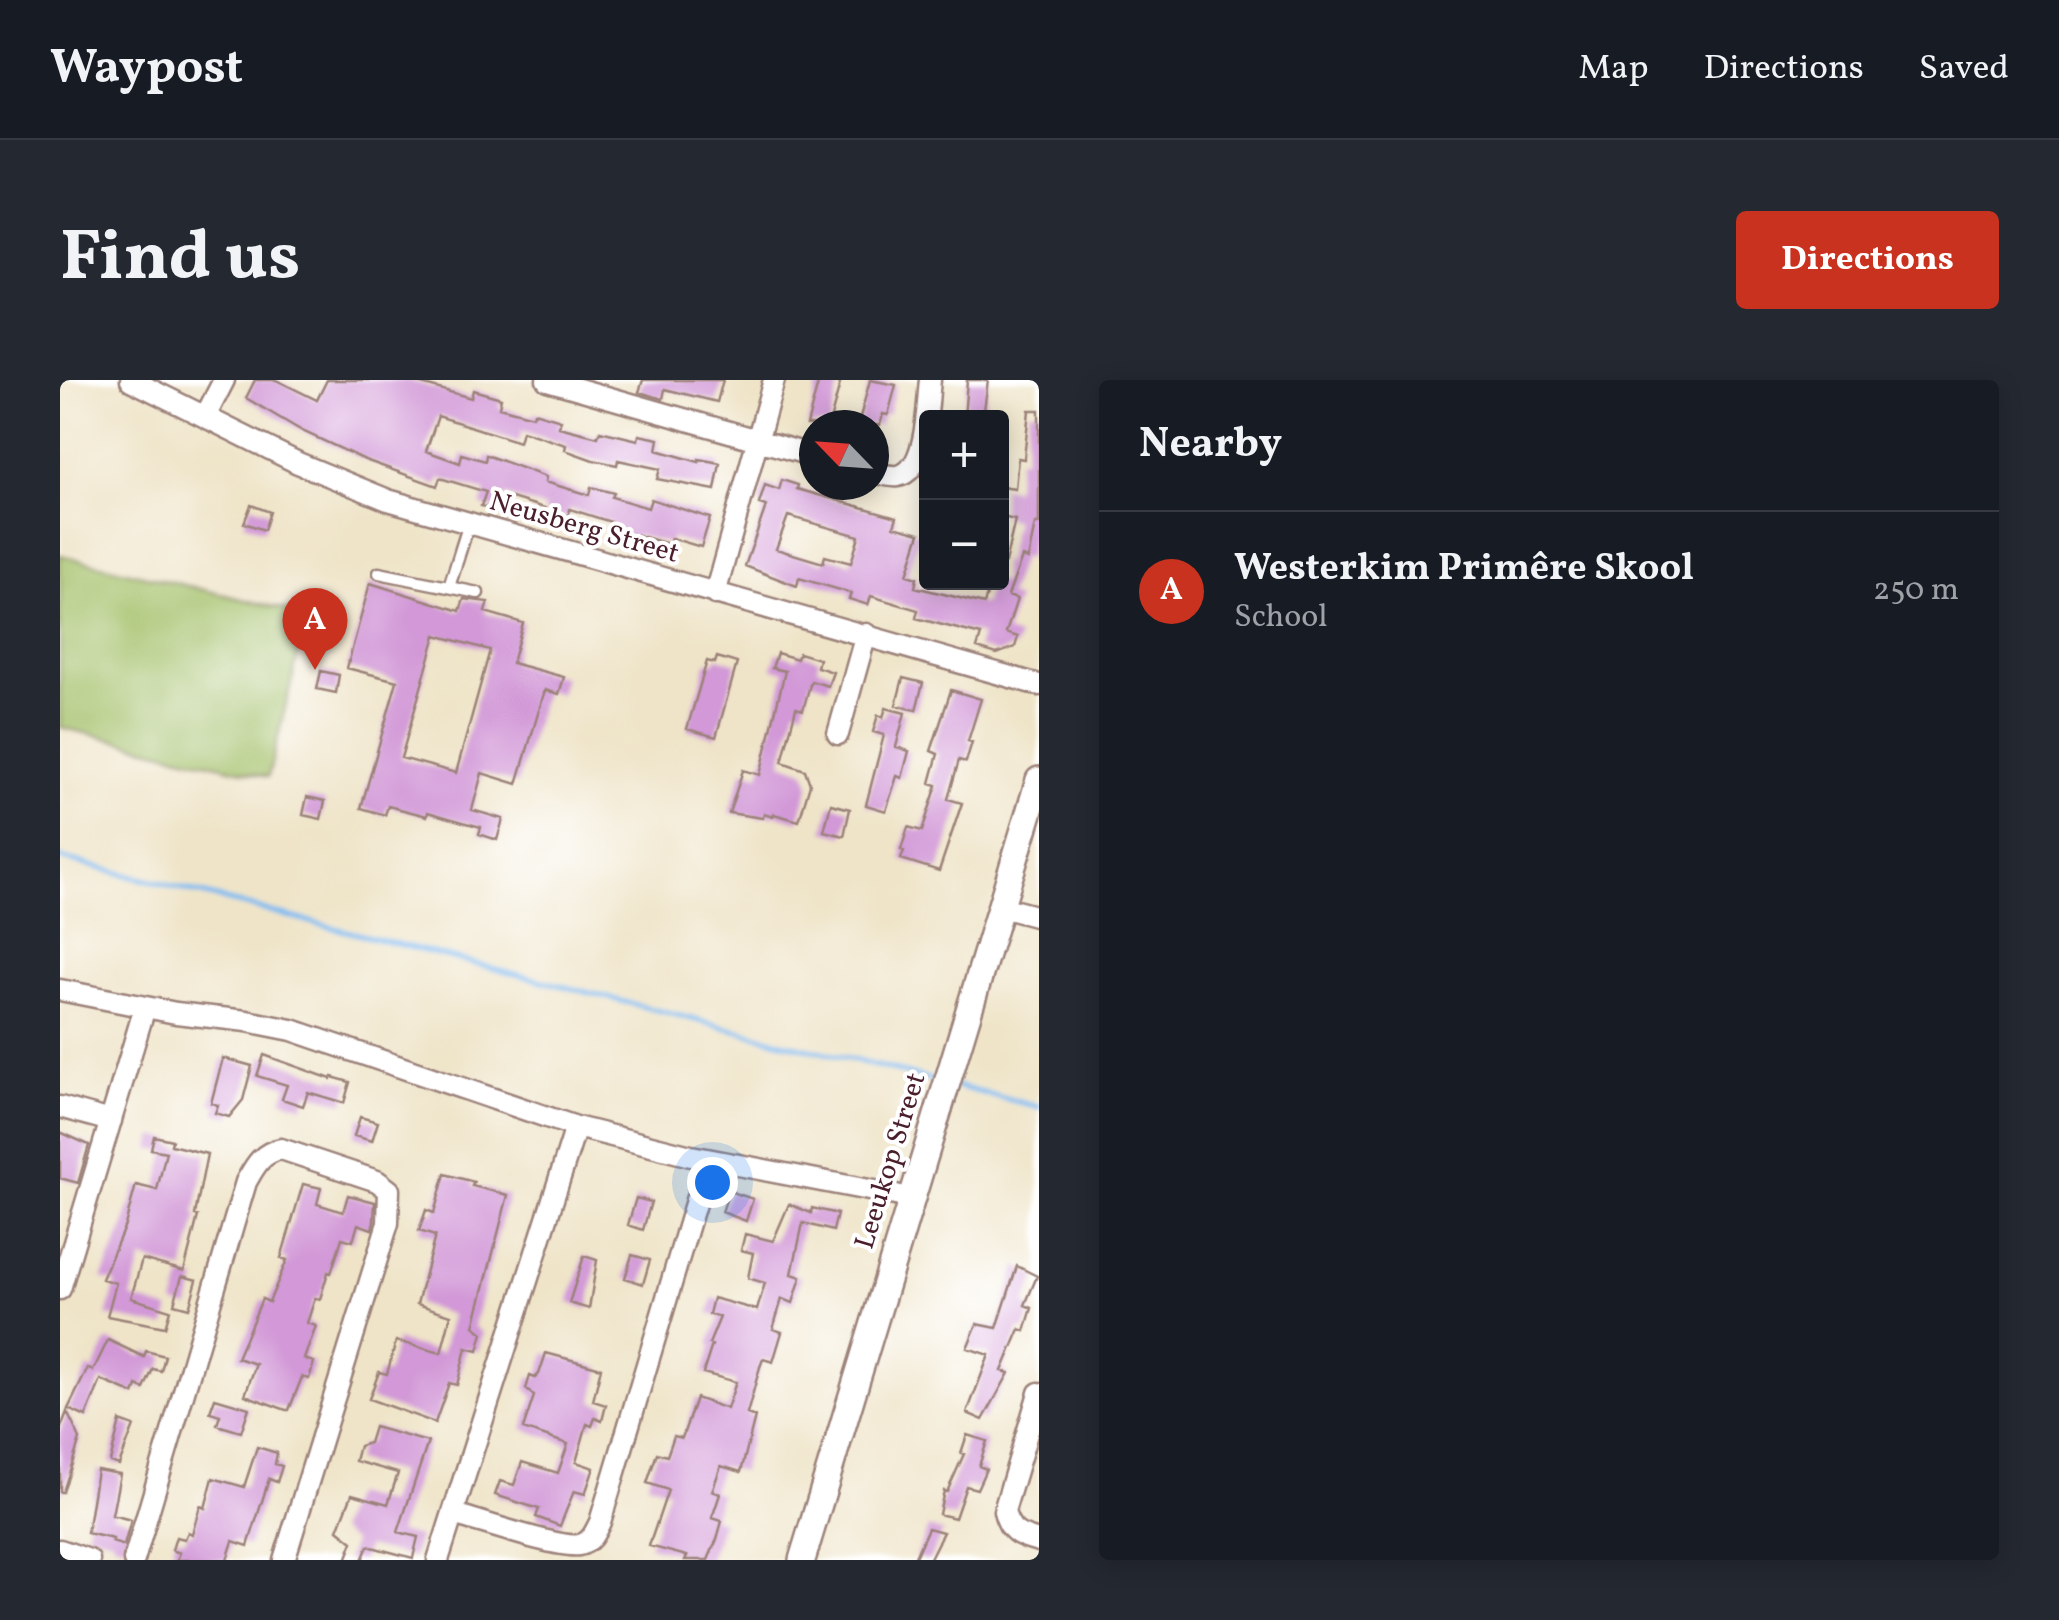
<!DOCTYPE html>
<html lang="en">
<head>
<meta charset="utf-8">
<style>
	:root { --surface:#171b24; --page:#242831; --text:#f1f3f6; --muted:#9ea1a6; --line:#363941; --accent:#c8321e }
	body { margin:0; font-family:Vollkorn,serif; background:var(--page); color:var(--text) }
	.controls { position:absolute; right:30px; top:30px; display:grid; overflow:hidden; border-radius:10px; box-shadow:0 5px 25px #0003 }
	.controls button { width:90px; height:90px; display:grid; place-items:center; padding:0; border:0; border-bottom:2px solid var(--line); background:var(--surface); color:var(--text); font:50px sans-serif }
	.compass { position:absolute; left:739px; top:30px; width:90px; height:90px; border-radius:50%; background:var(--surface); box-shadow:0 5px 25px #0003; rotate:295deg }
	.you { position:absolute; left:652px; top:802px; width:35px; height:35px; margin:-25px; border:8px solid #fff; border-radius:50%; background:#1a73e8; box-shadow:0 0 0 15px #1a73e833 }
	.badge { display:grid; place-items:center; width:65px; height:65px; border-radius:50%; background:var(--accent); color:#fff; font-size:32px; font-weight:700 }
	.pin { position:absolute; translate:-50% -82px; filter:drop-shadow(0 2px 5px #0008) }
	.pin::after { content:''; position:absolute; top:52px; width:35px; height:30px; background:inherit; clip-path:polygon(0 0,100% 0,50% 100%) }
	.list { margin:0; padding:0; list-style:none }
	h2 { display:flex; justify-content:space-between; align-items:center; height:130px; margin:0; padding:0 40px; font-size:42px }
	h2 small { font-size:32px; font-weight:400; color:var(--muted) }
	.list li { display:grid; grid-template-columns:65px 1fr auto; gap:30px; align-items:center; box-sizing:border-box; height:160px; padding:0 40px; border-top:2px solid var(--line) }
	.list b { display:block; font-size:38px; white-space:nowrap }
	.list p { margin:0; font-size:32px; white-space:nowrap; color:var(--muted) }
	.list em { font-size:32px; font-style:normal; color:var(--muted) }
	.map { position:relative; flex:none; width:979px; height:1180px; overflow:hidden; border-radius:10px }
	header { display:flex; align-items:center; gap:60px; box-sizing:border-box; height:140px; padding:0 50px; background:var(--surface); border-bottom:2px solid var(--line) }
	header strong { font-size:48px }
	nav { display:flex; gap:55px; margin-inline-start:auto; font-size:35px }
	.intro { display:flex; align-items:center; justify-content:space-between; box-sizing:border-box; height:240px; padding:0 60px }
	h1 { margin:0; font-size:70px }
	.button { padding:25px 45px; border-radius:10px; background:var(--accent); color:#fff; font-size:35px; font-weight:700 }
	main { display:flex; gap:60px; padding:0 60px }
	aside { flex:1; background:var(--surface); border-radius:10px; box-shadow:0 5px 25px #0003 }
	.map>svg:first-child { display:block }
</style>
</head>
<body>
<header>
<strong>Waypost</strong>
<nav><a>Map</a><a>Directions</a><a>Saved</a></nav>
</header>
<div class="intro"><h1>Find us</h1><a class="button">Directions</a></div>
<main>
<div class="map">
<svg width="979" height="1180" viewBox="0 0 979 1180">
	<rect width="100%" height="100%" fill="#fff"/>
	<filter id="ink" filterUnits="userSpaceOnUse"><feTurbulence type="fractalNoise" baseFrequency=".01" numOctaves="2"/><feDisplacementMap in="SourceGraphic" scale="20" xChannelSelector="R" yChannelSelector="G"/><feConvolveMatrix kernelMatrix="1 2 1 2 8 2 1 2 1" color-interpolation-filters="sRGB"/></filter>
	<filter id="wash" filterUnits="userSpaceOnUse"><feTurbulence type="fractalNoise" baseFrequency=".0048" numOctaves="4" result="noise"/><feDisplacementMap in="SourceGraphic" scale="40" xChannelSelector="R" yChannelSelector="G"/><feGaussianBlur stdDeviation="2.25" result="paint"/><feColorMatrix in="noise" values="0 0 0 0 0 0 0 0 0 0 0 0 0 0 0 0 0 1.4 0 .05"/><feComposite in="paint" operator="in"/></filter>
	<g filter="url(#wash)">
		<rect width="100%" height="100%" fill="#efe4c8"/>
		<path fill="#a3c067" stroke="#767049" stroke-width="2.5" d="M0 175 248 235 208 397 0 347Z"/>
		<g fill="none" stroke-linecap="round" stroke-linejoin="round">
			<path stroke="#7ebbf1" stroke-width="5" d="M0 478 879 702
				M895 706 979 727"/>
		</g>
		<g id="blocks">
			<path fill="#d298d7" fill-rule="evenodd" d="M195 0H216L257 20 267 0H347L411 18 413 10 441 18 439 27 473 36 474 32 501 40 499 47 538 57 540 51 578 60 579 55 599 59 597 70 639 82V79L660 83 655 110 597 99 600 89 558 80 557 85 533 80 505 70 506 65 462 51 459 62 378 36 366 71 400 83 402 74 425 81 426 75 486 97 485 102 529 115 531 107 554 113 552 117 588 128 591 119 650 138 641 167 611 158 609 164 577 155 573 166 546 157 551 142 510 129 508 139 484 132 485 128 445 116 440 131 421 126 426 112 380 98 377 106 305 80 242 51 186 18Z
				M583 0H663L657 22 605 9 603 19 579 12Z
				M759 0H781L769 45H747Z
				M810 0 836 5 828 35 823 34 820 45H798Z
				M907 0H928L923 38H904Z
				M969 30H979V144H975L968 179 962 177 948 216 957 219 946 253 958 257 955 267 937 274 917 268 921 255 856 238 858 230 811 216 808 225 789 219 791 213 739 198 737 206 685 186 706 126 699 124 705 105 719 110 722 100 738 105 737 109 837 137 834 146 860 153 847 195 857 198 855 207 924 224 931 202H942V182L945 183 955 140 942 137V107L955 109 958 78 964 79ZM728 136 799 156 791 183 765 176 763 183 716 169Z
				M191 125 210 132 204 150 184 143Z
				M310 203 400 231 404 219 428 222 425 232 463 243 452 283 504 297 499 314 485 310 457 404 422 393 412 430 443 439 437 460 419 454 421 447 368 432 367 436 328 426 325 435 301 428 337 301 287 288ZM376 255 430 270 396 393 341 378Z
				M717 273 737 279 739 273 759 279 757 287 773 292 768 306 751 301 743 330 736 328 722 382 745 390 750 404 739 441 714 434 713 437 704 434 703 438 669 433 683 390 700 395 725 291 712 288Z
				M657 277 677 283 656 357 627 349 647 281 655 283Z
				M261 291 279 295 276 313 257 309Z
				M843 298 863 303 856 330 836 325Z
				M891 310 921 319 908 361 912 362 906 382 899 380 888 419 902 423 879 491 841 479 844 471 841 470 848 447 862 451 877 405 870 403 878 374 871 371Z
				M826 328 845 333 836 367 849 371 842 398 837 396 826 431 806 425 824 355 813 352 818 335 823 337Z
				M247 417 265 421 261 439 243 435Z
				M771 424 790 429 784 456 764 451Z
				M204 675 271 699 272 697 290 702 284 723 248 712 243 726 222 719 227 705 197 696Z
				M163 678 192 686 183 720 169 737 155 733 158 725 151 723Z
				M300 737 318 742 312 761 294 756Z
				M0 752 29 765 18 803 0 798Z
				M94 756 112 760 111 765 147 774 135 835 138 836 124 891 82 879 71 918 110 930 105 947 47 936 56 903 42 899 65 845 76 805 97 810 106 772 91 769Z
				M385 794 414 802 412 806 448 815 414 946 423 953 418 971 406 968 397 1005 389 1003 375 1043 309 1019 319 992 327 994 336 961 381 973 391 935 357 924 375 856 359 851 366 830 374 833Z
				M243 804 261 808 257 824 283 832 288 815 315 822 314 841 312 849 298 844 293 861 282 858 271 893 268 892 260 919 255 918 247 943 256 946 244 979 254 982 249 999 242 997 229 1030H226L185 1015 196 984 177 978 202 919 209 922 227 880 221 878Z
				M669 811 693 819 686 841 662 832Z
				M576 818 591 822 583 850 568 845Z
				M729 824 751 833 752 828 777 834 773 851 743 843 732 894 741 897 733 923 722 919 713 949 722 952 713 982 703 979 700 987 687 1034 695 1037 681 1092 661 1086 652 1111 660 1114 652 1138 662 1141 657 1159 648 1180H625L627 1176 589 1166 608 1110 587 1103 597 1073 607 1076 614 1056 622 1058 636 1018 667 1029 676 1002 643 993 652 965 649 964 660 937 649 934 653 918 697 930 705 903 688 898 693 873 681 870 685 854 713 861Z
				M572 875 590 880 583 904 565 898Z
				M524 876 537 880 529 929 509 923Z
				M957 886 977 896 965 925 972 928 965 951 960 949 942 991 949 993 923 1040 907 1033 929 975 907 968 917 944 937 948Z
				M122 896 137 900 129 928 114 924Z
				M48 960 84 977 86 971 105 976 101 991 93 989 84 1009 77 1006 74 1014 41 1000 26 1037 8 1029 28 988 33 991Z
				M486 973 541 988 533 1021 546 1025 542 1041 535 1038 532 1046 527 1044 516 1082 534 1088 525 1114 514 1111 500 1146 476 1137 479 1129 435 1115 440 1101 454 1105 462 1082 498 1093 508 1064 463 1049 474 1016 466 1009 470 996 475 998 479 994Z
				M155 1018 189 1028 181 1052 157 1045 160 1035 150 1032Z
				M7 1032 20 1059 3 1112H0V1050Z
				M60 1041 74 1046 59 1085 50 1082Z
				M314 1047 368 1062 338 1152 358 1157 353 1178 308 1166 302 1180H286L293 1162 278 1150 292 1114 328 1124 338 1093 295 1081 299 1066 309 1063Z
				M907 1055 927 1061 919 1086 926 1089 917 1109 906 1106 895 1138 879 1134 884 1111 887 1112 904 1074 901 1073Z
				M197 1067 217 1073 215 1084 222 1086 217 1102 209 1099 188 1166 173 1161 167 1180H117L120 1173 112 1170 116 1157 125 1159 128 1152 132 1154 140 1126 145 1128 153 1098 184 1107Z
				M37 1090 60 1094 52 1135 71 1140 64 1166 52 1162 53 1159 27 1153Z
				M868 1148 883 1152 869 1180H866L855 1177Z"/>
		</g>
	</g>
	<g filter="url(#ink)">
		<use href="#blocks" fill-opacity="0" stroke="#9c827a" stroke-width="2.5"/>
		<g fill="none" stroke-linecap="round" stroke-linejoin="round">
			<g stroke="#9c827a" stroke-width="15">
				<path id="service" d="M319 193 418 213
					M389 207 409 143"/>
			</g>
			<g stroke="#9c827a" stroke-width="25">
				<path id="minor" d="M71 0 238 83 328 120 979 305
					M487 0 754 76
					M145 37 164 0
					M814 92C822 94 830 97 838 96 868 90 867 24 870 0
					M655 214 714 0
					M778 354 806 254
					M941 527 979 537
					M0 610 116 633 187 641 232 650 516 747 631 776 851 818
					M0 727 51 741
					M0 909 85 627
					M979 1013 944 1131C949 1152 959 1156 979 1161
					M393 1134C417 1140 499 1169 519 1165 531 1163 535 1152 540 1142L648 780
					M0 1170 29 1180
					M74 1180 186 802C195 786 201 773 221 769L317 801 329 810 328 843 224 1180
					M378 1180 516 747"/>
			</g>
			<g stroke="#9c827a" stroke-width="30">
				<path id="tertiary" d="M742 1180 979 400"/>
			</g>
			<use href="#service" stroke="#fff" stroke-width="10"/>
			<use href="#minor" stroke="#fff" stroke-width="20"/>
			<use href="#tertiary" stroke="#fff" stroke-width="25"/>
		</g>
	</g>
	<g text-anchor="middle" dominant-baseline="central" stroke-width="8" stroke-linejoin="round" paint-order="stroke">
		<g font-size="28" fill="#4a1f2b" stroke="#fff">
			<text transform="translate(524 148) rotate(16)">Neusberg Street</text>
			<text transform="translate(831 781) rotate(-73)">Leeukop Street</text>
		</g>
	</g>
</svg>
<div class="controls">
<button>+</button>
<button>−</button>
</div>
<svg class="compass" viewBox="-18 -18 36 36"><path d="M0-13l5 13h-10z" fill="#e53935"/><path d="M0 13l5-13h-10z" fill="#9ea1a6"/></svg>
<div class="you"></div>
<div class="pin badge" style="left:255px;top:290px">A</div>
</div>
<aside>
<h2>Nearby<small></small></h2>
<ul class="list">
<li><span class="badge">A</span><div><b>Westerkim Primêre Skool</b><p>School</p></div><em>250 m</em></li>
</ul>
</aside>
</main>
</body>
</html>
